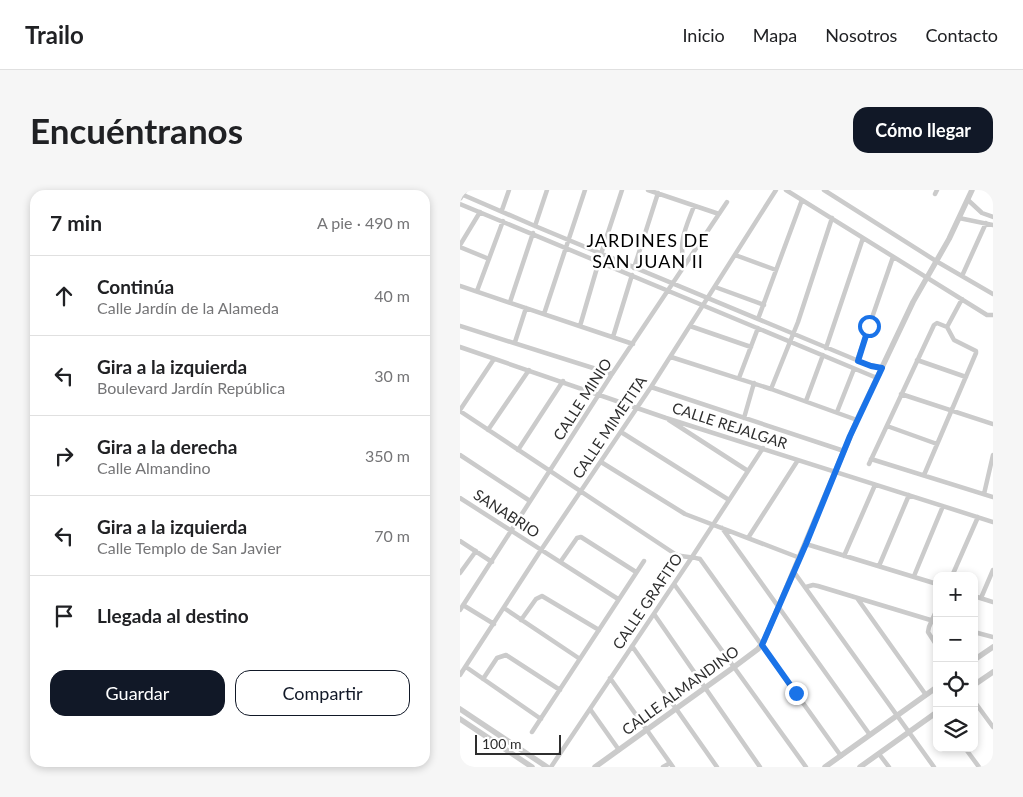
<!DOCTYPE html>
<html lang="es">
<head>
<meta charset="utf-8">
<style>
	:root { --surface:#fff; --page:#f6f6f6; --text:#202124; --muted:#757577; --line:#e0e0e0; --accent:#111827 }
	body { margin:0; font-family:Lato,sans-serif; background:var(--page); color:var(--text) }
	.controls { position:absolute; right:15px; bottom:15px; display:grid; overflow:hidden; border-radius:10px; box-shadow:0 2px 8px #0003 }
	.controls button { width:45px; height:45px; display:grid; place-items:center; padding:0; border:0; border-bottom:1px solid var(--line); background:var(--surface); color:var(--text); font:25px sans-serif }
	.scale { position:absolute; left:15px; bottom:12px; width:86px; box-sizing:border-box; padding-left:5px; border:2px solid #2e2e2e; border-top:0; font-size:14px; line-height:18px; white-space:nowrap; color:#2e2e2e; -webkit-text-stroke:4px #fff; paint-order:stroke }
	.stop { position:absolute; width:15px; height:15px; margin:-11px; border:4px solid #1a73e8; border-radius:50%; background:#fff }
	.stop.end { background:#1a73e8; border-color:#fff; box-shadow:0 1px 5px #0008 }
	.list { margin:0; padding:0; list-style:none }
	h2 { display:flex; justify-content:space-between; align-items:center; height:65px; margin:0; padding:0 20px; font-size:21px }
	h2 small { font-size:16px; font-weight:400; color:var(--muted) }
	.list li { display:grid; grid-template-columns:32px 1fr auto; gap:15px; align-items:center; box-sizing:border-box; height:80px; padding:0 20px; border-top:1px solid var(--line) }
	.list b { display:block; font-size:19px; white-space:nowrap }
	.list p { margin:0; font-size:16px; white-space:nowrap; color:var(--muted) }
	.list em { font-size:16px; font-style:normal; color:var(--muted) }
	.actions { display:flex; gap:10px; padding:15px 20px }
	.actions a { flex:1; padding:11px 0; border:1px solid var(--accent); border-radius:15px; text-align:center; font-size:18px; color:var(--accent) }
	.actions .main { background:var(--accent); color:#fff }
	.icon { flex:none; width:28px; height:28px; fill:none; stroke:currentColor; stroke-width:2; stroke-linecap:round; stroke-linejoin:round }
	.map { position:relative; flex:none; width:533px; height:577px; overflow:hidden; border-radius:15px }
	header { display:flex; align-items:center; gap:30px; box-sizing:border-box; height:70px; padding:0 25px; background:var(--surface); border-bottom:1px solid var(--line) }
	header strong { font-size:24px }
	nav { display:flex; gap:28px; margin-inline-start:auto; font-size:18px }
	.intro { display:flex; align-items:center; justify-content:space-between; box-sizing:border-box; height:120px; padding:0 30px }
	h1 { margin:0; font-size:35px }
	.button { padding:12px 22px; border-radius:15px; background:var(--accent); color:#fff; font-size:18px; font-weight:700 }
	main { display:flex; gap:30px; padding:0 30px }
	aside { flex:1; background:var(--surface); border-radius:15px; box-shadow:0 2px 8px #0003 }
	.map>svg:first-child { display:block }
</style>
</head>
<body>
<header>
<strong>Trailo</strong>
<nav><a>Inicio</a><a>Mapa</a><a>Nosotros</a><a>Contacto</a></nav>
</header>
<div class="intro"><h1>Encuéntranos</h1><a class="button">Cómo llegar</a></div>
<main>
<aside>
<h2>7 min<small>A pie · 490 m</small></h2>
<ul class="list">
<li><svg class="icon" aria-label="ahead" viewBox="0 0 24 24"><path d="M12 20V5M6 11l6-6 6 6"/></svg><div><b>Continúa</b><p>Calle Jardín de la Alameda</p></div><em>40 m</em></li>
<li><svg class="icon" aria-label="left" viewBox="0 0 24 24"><path d="M17 20v-9H6M10 6l-5 5 5 5"/></svg><div><b>Gira a la izquierda</b><p>Boulevard Jardín República</p></div><em>30 m</em></li>
<li><svg class="icon" aria-label="right" viewBox="0 0 24 24"><path d="M7 20v-9h11M14 6l5 5-5 5"/></svg><div><b>Gira a la derecha</b><p>Calle Almandino</p></div><em>350 m</em></li>
<li><svg class="icon" aria-label="left" viewBox="0 0 24 24"><path d="M17 20v-9H6M10 6l-5 5 5 5"/></svg><div><b>Gira a la izquierda</b><p>Calle Templo de San Javier</p></div><em>70 m</em></li>
<li><svg class="icon" aria-label="arrive" viewBox="0 0 24 24"><path d="M6 21V4h12l-3 4 3 4H6"/></svg><div><b>Llegada al destino</b></div></li>
</ul>
<div class="actions"><a class="main">Guardar</a><a>Compartir</a></div>
</aside>
<div class="map">
<svg width="533" height="577" viewBox="0 0 533 577">
	<rect width="100%" height="100%" fill="#fff"/>
	<g fill="none" stroke-linecap="round" stroke-linejoin="round">
		<path stroke="#cbcbcb" stroke-width="4.5" d="M188 0 259 24
			M326 0 527 125H533
			M364 0 476 71 533 104
			M1 4 75 36 406 174 422 178
			M475 4 477 0
			M508 10 522 23 533 27
			M0 14 417 188
			M42 20 49 0
			M499 28 533 35
			M75 36 87 0
			M0 55 20 22
			M0 57 29 69
			M141 64 162 0
			M275 65 316 80
			M225 74C217 53 227 35 234 16
			M174 78 198 3
			M502 86 526 33
			M0 96 173 154
			M255 97 304 115
			M17 101 43 31
			M50 112 73 43
			M84 124 125 0
			M298 129 342 10
			M0 136 152 184
			M120 136 139 71
			M230 136 291 157
			M487 137 502 109
			M153 147 172 85
			M55 152 66 118
			M0 157 206 228 533 332
			M366 158 403 48
			M211 167 311 199 397 230
			M457 170 506 187
			M397 171 433 67
			M279 188 298 138
			M191 197 384 261
			M311 199 338 132 372 28
			M441 204 533 234
			M346 211 363 165
			M0 220 34 169
			M0 221 215 364C224 368 231 366 240 369L381 566
			M377 222 394 179
			M284 228 294 193
			M209 230 288 281
			M427 236 477 254
			M28 240 69 180
			M161 242 269 310
			M58 260 103 191
			M0 265 70 311
			M411 269 533 307
			M141 272 225 324 340 368
			M409 274 474 135 477 133 487 137 494 150 516 161V163L464 285
			M524 304 533 265
			M0 308 158 409
			M262 338 410 545
			M288 348 338 270
			M0 351 32 372
			M346 354 477 394
			M384 366 415 295
			M101 371 117 348 121 347 176 382
			M419 376 449 305
			M334 382 474 577
			M0 383 16 361
			M454 386 483 316
			M492 386 518 327
			M214 394 346 577
			M346 397 353 395 358 396 477 432
			M514 406 533 412
			M397 408 466 505
			M521 408 533 380
			M3 415 34 434
			M44 418 120 469
			M477 419 469 437 468 442 477 456
			M0 420 152 184 267 12
			M194 424 300 577
			M61 430 76 409 82 406 139 440
			M514 442 533 447
			M172 456 257 577
			M6 477 81 529
			M0 485 81 360 191 197 316 0
			M150 488 213 577
			M23 489 37 468 46 465 100 500
			M514 511 533 537
			M130 519 159 560
			M72 542 184 371
			M505 558 519 577
			M419 564 429 577
			M0 574 5 577
			M91 577 232 367 303 258
			M203 577 210 573"/>
		<path stroke="#cbcbcb" stroke-width="5.5" d="M0 8 5 0
			M514 470 533 457
			M514 495 533 482
			M0 519 87 577
			M0 529 72 577
			M135 577 274 477 298 459 304 451 397 230 453 112 489 49 512 0
			M365 577 477 497
			M400 577 477 522"/>
	</g>
	<g fill="none" stroke-linecap="round" stroke-linejoin="round">
		<path stroke="#1a73e8" stroke-width="6" d="M336 503 302 455 346 354 390 246 422 178 411 176 398 171 409 136"/>
	</g>
	<g text-anchor="middle" dominant-baseline="central" stroke-width="5" stroke-linejoin="round" paint-order="stroke">
		<g font-size="15" fill="#2e2e2e" stroke="#fff">
			<text transform="translate(122 209) rotate(-57)">CALLE MINIO</text>
			<text transform="translate(270 235) rotate(18)">CALLE REJALGAR</text>
			<text transform="translate(149 237) rotate(-56)">CALLE MIMETITA</text>
			<text transform="translate(47 323) rotate(33)">SANABRIO</text>
			<text transform="translate(187 411) rotate(-56)">CALLE GRAFITO</text>
			<text transform="translate(220 500) rotate(-36)">CALLE ALMANDINO</text>
		</g>
		<g font-size="18" letter-spacing="1" fill="#000" stroke="#fff">
			<text x="188" y="50">JARDINES DE<tspan x="188" dy="21">SAN JUAN II</tspan></text>
		</g>
	</g>
</svg>
<div class="controls">
<button>+</button>
<button>−</button>
<button><svg class="icon" aria-label="locate" viewBox="0 0 24 24"><circle cx="12" cy="12" r="6"/><path d="M12 2v4M12 18v4M2 12h4M18 12h4"/></svg></button>
<button><svg class="icon" aria-label="layers" viewBox="0 0 24 24"><path d="M12 4l9 5-9 5-9-5zM3 14l9 5 9-5"/></svg></button>
</div>
<div class="scale">100 m</div>
<div class="stop" style="left:409px;top:136px"></div>
<div class="stop end" style="left:336px;top:503px"></div>
</div>
</main>
</body>
</html>
